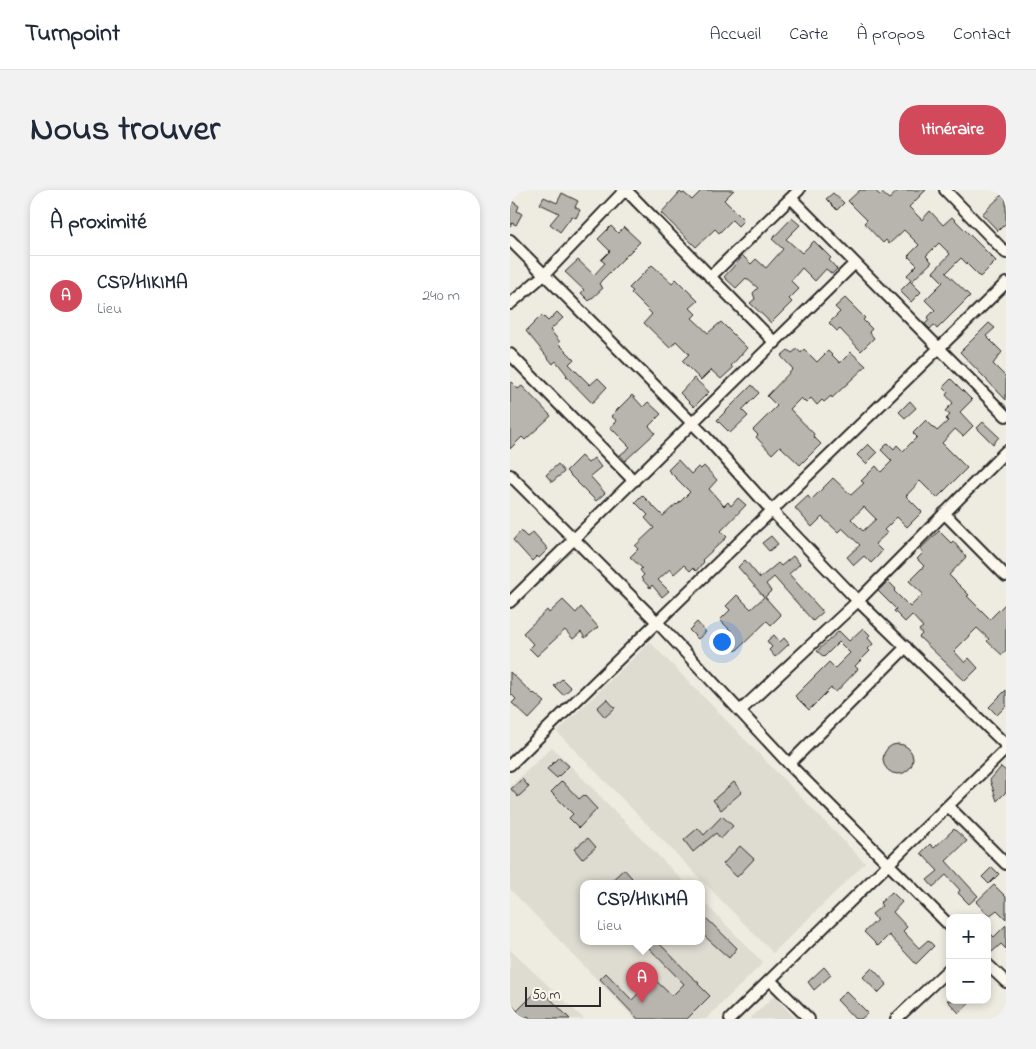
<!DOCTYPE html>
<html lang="fr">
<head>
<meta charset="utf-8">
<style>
	:root { --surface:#fff; --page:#f2f2f3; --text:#1f2937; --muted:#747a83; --line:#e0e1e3; --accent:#d1495b }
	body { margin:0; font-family:"Indie Flower",sans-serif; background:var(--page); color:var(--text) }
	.controls { position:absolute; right:15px; bottom:15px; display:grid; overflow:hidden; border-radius:10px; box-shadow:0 2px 8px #0003 }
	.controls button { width:45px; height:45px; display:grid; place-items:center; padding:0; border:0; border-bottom:1px solid var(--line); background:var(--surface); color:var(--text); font:25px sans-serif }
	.scale { position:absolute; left:15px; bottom:12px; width:76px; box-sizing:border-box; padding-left:5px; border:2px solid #2b2b2b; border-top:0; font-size:14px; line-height:18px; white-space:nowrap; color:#2b2b2b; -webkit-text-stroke:4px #fbf7ec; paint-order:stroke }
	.you { position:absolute; left:211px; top:451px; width:18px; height:18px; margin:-12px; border:4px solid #fff; border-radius:50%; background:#1a73e8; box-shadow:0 0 0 8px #1a73e833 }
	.badge { display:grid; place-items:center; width:32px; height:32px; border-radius:50%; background:var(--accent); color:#fff; font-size:16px; font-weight:700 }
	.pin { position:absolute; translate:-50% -41px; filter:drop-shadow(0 1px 2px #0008) }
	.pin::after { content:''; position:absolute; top:26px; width:18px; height:15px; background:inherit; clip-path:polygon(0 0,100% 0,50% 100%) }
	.popup { position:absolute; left:70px; top:690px; width:125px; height:65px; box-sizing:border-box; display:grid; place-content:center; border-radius:10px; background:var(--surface); filter:drop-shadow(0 1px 4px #0005); font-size:16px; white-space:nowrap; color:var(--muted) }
	.popup b { font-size:19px; color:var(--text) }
	.popup::after { content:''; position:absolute; left:50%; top:100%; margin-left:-10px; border:10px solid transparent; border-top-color:var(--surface) }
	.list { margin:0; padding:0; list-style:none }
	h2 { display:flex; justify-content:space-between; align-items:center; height:65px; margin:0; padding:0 20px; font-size:21px }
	h2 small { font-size:16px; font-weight:400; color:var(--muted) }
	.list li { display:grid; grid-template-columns:32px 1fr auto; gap:15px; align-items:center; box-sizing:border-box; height:80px; padding:0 20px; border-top:1px solid var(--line) }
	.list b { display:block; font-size:19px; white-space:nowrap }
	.list p { margin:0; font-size:16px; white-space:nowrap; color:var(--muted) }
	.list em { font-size:16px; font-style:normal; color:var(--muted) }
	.map { position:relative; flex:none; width:496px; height:829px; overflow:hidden; border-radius:20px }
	header { display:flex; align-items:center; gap:30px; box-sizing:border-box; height:70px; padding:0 25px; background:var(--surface); border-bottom:1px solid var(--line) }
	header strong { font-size:24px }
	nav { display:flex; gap:28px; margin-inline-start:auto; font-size:18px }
	.intro { display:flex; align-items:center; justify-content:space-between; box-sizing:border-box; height:120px; padding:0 30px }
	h1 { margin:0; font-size:35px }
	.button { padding:12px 22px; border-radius:20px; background:var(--accent); color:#fff; font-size:18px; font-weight:700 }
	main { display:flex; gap:30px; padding:0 30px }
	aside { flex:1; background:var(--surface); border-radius:20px; box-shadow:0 2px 8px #0003 }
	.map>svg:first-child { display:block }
</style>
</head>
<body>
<header>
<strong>Turnpoint</strong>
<nav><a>Accueil</a><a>Carte</a><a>À propos</a><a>Contact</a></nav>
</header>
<div class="intro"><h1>Nous trouver</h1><a class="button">Itinéraire</a></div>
<main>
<aside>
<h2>À proximité<small></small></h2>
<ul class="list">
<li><span class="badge">A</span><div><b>CSP/HIKIMA</b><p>Lieu</p></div><em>240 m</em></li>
</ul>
</aside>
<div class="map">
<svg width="496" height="829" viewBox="0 0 496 829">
	<rect width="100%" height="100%" fill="#eeebe0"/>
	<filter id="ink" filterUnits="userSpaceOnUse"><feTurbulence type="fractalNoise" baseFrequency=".02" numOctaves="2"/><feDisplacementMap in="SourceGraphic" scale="10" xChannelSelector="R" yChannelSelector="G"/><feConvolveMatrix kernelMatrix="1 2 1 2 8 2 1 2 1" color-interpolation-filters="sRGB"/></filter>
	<g filter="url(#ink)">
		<path fill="#dedbd1" d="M140 452 355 673 263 763 47 542Z
			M42 557 176 694H73V752H191V709L253 773 196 829H125L0 699V597Z
			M0 760 74 829H0Z
			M264 806 286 829H240Z"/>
		<path fill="#b8b5ae" stroke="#2b2b2b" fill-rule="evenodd" d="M192 0H224L214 10 234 30 228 36 222 30 209 43 205 39 186 57 151 23 170 2 172 4 174 3 182 10Z
			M350 0H364L370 5 372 3 379 9 389 0H416L399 17 412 30 420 21 433 35 442 27 486 71 470 87 451 68 436 83 460 106 427 139 424 135 420 139 415 134 419 130 417 128 425 120 415 110 433 92 423 82 440 64 429 53 416 66 422 72 402 91 397 85 407 75 398 66 409 55 394 40 379 54 376 50 373 53 354 33 357 30 338 11Z
			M496 1V33L488 41 472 24Z
			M52 3 68 11 65 17 70 20 66 28 62 26 50 42 40 34 49 23 30 14 34 7 47 13Z
			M323 3 334 13 327 20 316 9Z
			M0 10 9 16 7 21 12 24 6 35 2 33 0 37Z
			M282 28 290 35 276 49 292 63 304 51 321 68 319 70 327 79 322 84 316 79 305 91 292 78 281 91 289 99 279 109 282 112 261 133 240 113 245 109 243 103 248 98 236 88 226 98 214 87 233 66 241 74 246 69 256 78 273 59 262 49Z
			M101 36 108 43 114 37 130 52 91 91 89 94 93 98 79 111 71 103 74 100 55 82 68 70 84 85 95 73 91 70 100 61 88 49Z
			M142 75 162 93 166 89 188 111 180 118 186 124 182 128 198 143 211 132 237 158 221 176 223 178 211 189 201 180 191 190 172 171 179 164 166 151 160 158 134 133 142 124 121 103 123 101 119 98Z
			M400 91 411 102 401 112 390 101Z
			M335 108 355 128 353 130 362 139 359 142 364 148 351 161 330 139 327 141 319 133 330 122 325 117Z
			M47 122 53 128 40 140 50 152 48 153 64 169 59 174 80 195 88 188 97 197 82 213 56 186 57 185 46 171 43 174 16 141 32 125 38 131Z
			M479 133 485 138 476 146 492 162 483 174 496 187V210L450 162Z
			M287 159 291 163 294 159 307 172 318 161 330 173 341 162 356 176 322 208 321 206 314 212 312 210 307 215 301 208 296 213 291 208 280 219 304 244 303 246 311 254 290 275 270 256 262 264 246 247 248 245 243 240 267 216 257 206 283 179 271 166 278 160 282 163Z
			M184 188 199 202 184 217 170 203Z
			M441 189 462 210 450 222 463 236 453 246 445 239 432 253 457 278 427 308 410 291 396 306 412 322 397 337 387 327 374 340 377 343 365 354 372 361 367 367 361 373 354 366 344 375 337 367 350 355 332 338 328 342 312 327 302 337 285 318 298 306 301 310 323 288 341 305 354 293 351 291 366 276 371 282 382 271 371 260 378 253 384 259 387 255 393 261 407 247 403 243 416 230 427 241 438 231 436 229 440 225 435 221 443 213 436 205 438 202 433 197ZM354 317 366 329 353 341 341 329Z
			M0 191 8 199 12 196 41 226 15 250 12 247 0 259Z
			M242 195 249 203 232 220 238 226 220 243 207 230Z
			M122 205 133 217 138 212 151 224 139 236 145 243 115 271 110 265 120 257 100 237 107 231 101 226Z
			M400 211 406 218 395 228 389 222Z
			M473 232 489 247 483 254 467 238Z
			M358 254 367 263 356 274 347 265Z
			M71 266 78 273 84 268 91 277 80 286 95 303 86 311 56 281Z
			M168 270 181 284 188 277 191 279 194 276 207 290 199 299 214 316 218 312 221 316 228 308 236 315 211 341 217 347 192 370 194 372 186 381 183 378 180 381 174 375 164 384 160 379 148 390 159 401 152 407 142 395 140 398 131 388 134 385 130 380 132 378 120 367 128 359 125 356 144 338 135 328 138 325 125 312 132 305 153 326 166 314 167 315 180 302 158 280Z
			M48 274 54 282 42 292 36 285Z
			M11 341 17 347 23 342 38 359 29 368 27 366 22 371 3 350Z
			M429 341 441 353 443 351 456 367 439 385 459 405 457 406 480 429 496 413V460L492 465 477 451 479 449 467 438 444 461 455 473 459 468 468 478 455 491 409 447 412 444 409 440 413 437 402 425 395 432 384 421 386 419 368 401 378 391 386 399 384 401 400 417 413 404 399 391 414 376 407 369 413 363 410 359Z
			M261 346 268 354 259 361 252 353Z
			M283 366 290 374 279 384 313 422 303 431 264 387 256 394 261 401 255 407 271 425 261 435 257 431 226 461 218 452 225 445 210 430 220 420 216 416 227 405 241 419 254 407 228 377 235 370 250 388 268 373 271 376Z
			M53 410 66 423 71 417 88 437 75 448 71 442 63 449 55 440 27 466 19 458 23 454 13 443 37 420 39 423Z
			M187 432 196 442 188 449 179 440Z
			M353 438 360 445 358 448 363 454 358 459 360 461 345 476 348 479 326 502 321 498 299 520 285 506 319 472 325 478 340 463 329 452 314 467 307 461 329 441 339 451Z
			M264 445 270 452 274 448 279 454 265 467 259 460 262 457 257 451Z
			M0 482 23 504 24 503 35 512 19 529 2 513 6 509 0 503Z
			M52 489 61 498 53 505 44 496Z
			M496 500V516L487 525 479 517Z
			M97 509 105 518 95 527 87 518Z
			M373 569a15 15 0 1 1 30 0a15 15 0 1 1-30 0Z
			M49 567 59 576 47 588 37 579Z
			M491 577 496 581V602L487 611 480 590Z
			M12 589 19 597 8 607 1 599Z
			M52 591 69 609 74 605 87 619 69 638 59 628 63 624 41 602Z
			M224 592 232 602 211 620 203 610Z
			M212 626 223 636 211 649 206 643 183 662 174 650 188 638 194 645Z
			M444 639 457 651 436 671 468 706 459 714 448 703 450 700 436 685 423 697 417 690 428 681 411 663 420 654 424 658Z
			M78 648 86 657 72 669 64 659Z
			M230 656 244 669 227 687 213 674Z
			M482 677 489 684 479 694 472 687Z
			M114 679 122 688 116 694H98Z
			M484 695 496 707V729L487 720 479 726 466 712Z
			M382 702 392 712 383 722 397 737 393 741 409 758 418 750 424 756 406 774 379 745 368 756 354 742 367 730 362 724 372 716 370 713Z
			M195 727 227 758 219 768 191 743V731Z
			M496 735V759L491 754 482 762 477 757V740L484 747Z
			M133 752H148L181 786 189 793 188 794 200 806 177 829H128L90 789 96 783 122 810 143 788 162 806 174 794Z
			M314 777 321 785 304 800 298 792Z
			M362 778 377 794 368 803 353 787Z
			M30 798 60 829H21L18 826 14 829H0L1 826 0 813 7 821Z
			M336 801 358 823 351 829H345L327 810Z
			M437 810H463L449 823Z"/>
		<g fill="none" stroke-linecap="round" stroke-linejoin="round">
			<g stroke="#2b2b2b" stroke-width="14">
				<path id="minor" d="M116 0 265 153
					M435 0 496 63
					M281 8 496 226
					M0 50 194 245 262 321 348 411 496 555
					M200 87 289 0
					M0 114 35 84 115 0
					M0 164 124 291
					M0 285 147 432 279 574 440 736
					M434 323 496 386
					M0 412 345 73
					M230 521 348 411 496 261
					M279 574 396 457
					M0 575 496 93
					M438 616 496 674
					M477 774 496 792
					M260 790 299 829
					M220 829 496 559
					M386 829 440 778"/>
			</g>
			<use href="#minor" stroke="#fbf7ec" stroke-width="10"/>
		</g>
	</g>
</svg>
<div class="controls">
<button>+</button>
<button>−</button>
</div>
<div class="scale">50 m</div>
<div class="you"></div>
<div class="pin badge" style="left:132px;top:813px">A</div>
<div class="popup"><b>CSP/HIKIMA</b>Lieu</div>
</div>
</main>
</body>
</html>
